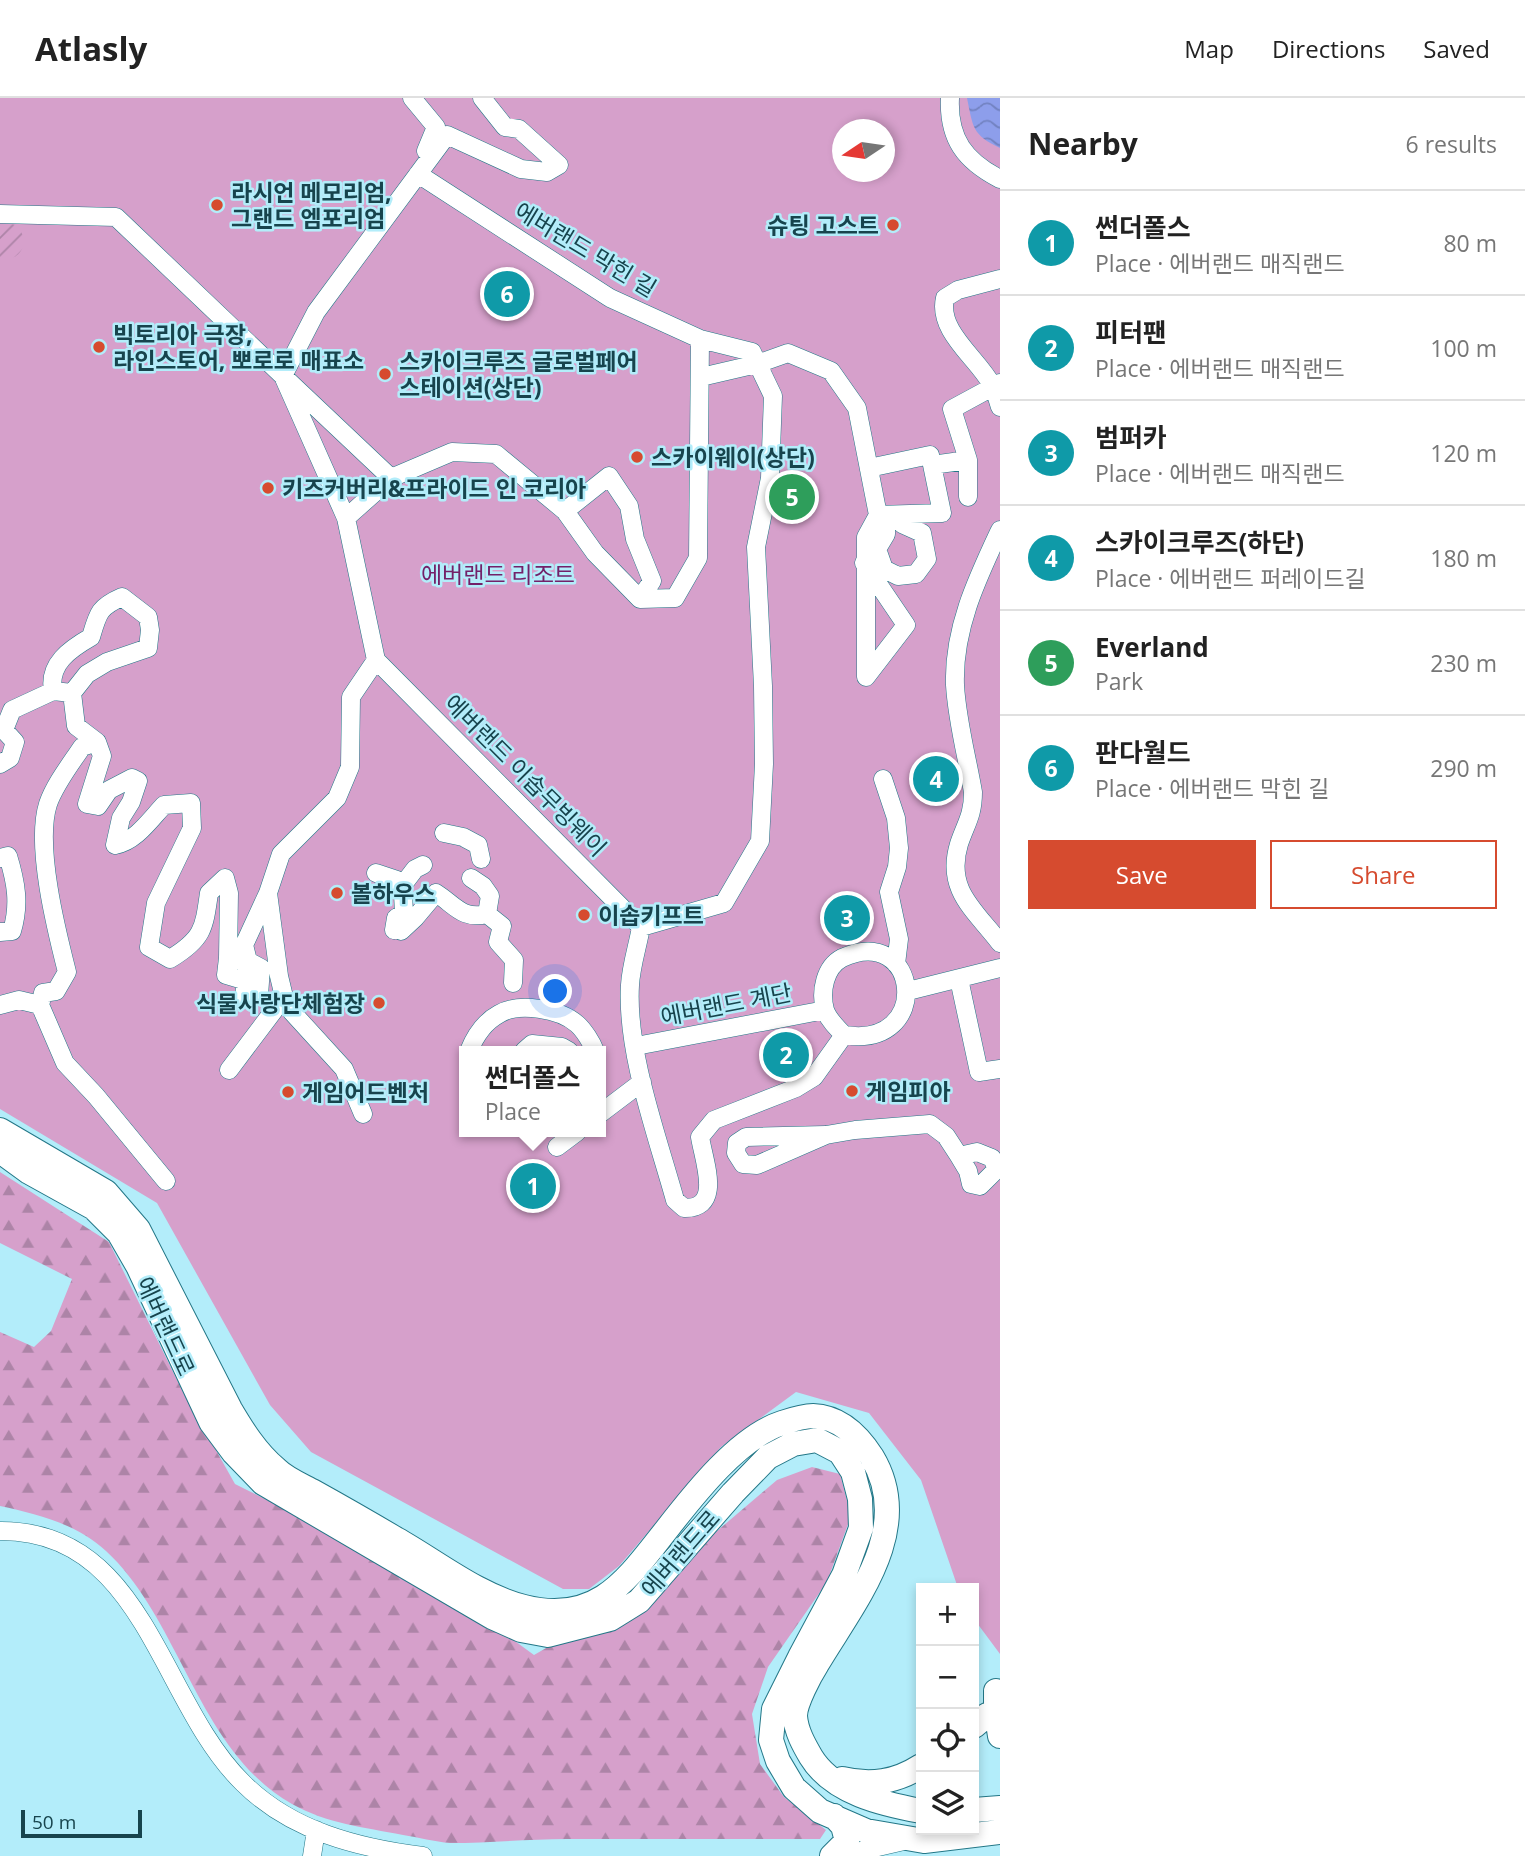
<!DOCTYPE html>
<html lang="en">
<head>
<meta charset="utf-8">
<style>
	:root { --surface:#fff; --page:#f6f6f6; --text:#222; --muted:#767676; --line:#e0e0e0; --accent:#d64b2f }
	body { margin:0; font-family:"Open Sans","Noto Sans KR",sans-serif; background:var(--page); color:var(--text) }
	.controls { position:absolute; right:21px; bottom:21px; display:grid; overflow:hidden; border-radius:0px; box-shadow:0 4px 10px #0003 }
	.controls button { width:63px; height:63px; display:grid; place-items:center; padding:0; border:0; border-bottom:2px solid var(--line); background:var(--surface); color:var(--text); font:35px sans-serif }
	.compass { position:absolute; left:832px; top:21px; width:63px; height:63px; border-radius:50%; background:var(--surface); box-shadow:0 4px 10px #0003; rotate:257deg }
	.scale { position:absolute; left:21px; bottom:18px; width:121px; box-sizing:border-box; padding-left:7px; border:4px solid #17444d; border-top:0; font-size:19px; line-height:24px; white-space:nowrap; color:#17444d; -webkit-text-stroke:5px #b3edfa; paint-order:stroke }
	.you { position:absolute; left:556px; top:894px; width:24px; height:24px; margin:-18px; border:5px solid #fff; border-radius:50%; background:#1a73e8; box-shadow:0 0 0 10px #1a73e833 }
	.badge { display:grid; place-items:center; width:46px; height:46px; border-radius:50%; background:var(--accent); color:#fff; font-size:23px; font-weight:700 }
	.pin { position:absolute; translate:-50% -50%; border:4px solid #fff; box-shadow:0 2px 7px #0006 }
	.popup { position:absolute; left:459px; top:948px; width:147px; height:91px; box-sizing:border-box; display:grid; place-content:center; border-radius:0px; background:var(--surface); filter:drop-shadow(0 2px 5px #0005); font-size:23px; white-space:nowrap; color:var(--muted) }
	.popup b { font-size:26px; color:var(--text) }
	.popup::after { content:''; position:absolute; left:50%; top:100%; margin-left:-14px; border:14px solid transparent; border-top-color:var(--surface) }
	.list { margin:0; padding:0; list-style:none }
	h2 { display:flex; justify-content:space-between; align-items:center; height:91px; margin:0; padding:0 28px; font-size:30px }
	h2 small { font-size:23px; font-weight:400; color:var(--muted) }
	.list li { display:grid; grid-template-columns:46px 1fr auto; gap:21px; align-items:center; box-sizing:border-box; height:105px; padding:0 28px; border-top:2px solid var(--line) }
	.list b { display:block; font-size:26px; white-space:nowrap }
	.list p { margin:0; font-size:23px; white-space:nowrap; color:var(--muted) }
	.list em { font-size:23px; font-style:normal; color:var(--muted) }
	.actions { display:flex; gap:14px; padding:21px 28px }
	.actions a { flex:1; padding:16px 0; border:2px solid var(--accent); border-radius:0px; text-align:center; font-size:24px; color:var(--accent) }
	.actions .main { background:var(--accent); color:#fff }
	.icon { flex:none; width:38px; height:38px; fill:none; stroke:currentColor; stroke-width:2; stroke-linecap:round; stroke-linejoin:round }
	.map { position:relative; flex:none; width:1000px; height:1758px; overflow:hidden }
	header { display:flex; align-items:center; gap:42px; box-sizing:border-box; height:98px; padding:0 35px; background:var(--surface); border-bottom:2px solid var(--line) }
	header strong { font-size:33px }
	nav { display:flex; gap:38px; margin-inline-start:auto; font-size:24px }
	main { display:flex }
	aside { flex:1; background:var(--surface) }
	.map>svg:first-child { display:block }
</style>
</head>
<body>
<header>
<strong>Atlasly</strong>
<nav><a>Map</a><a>Directions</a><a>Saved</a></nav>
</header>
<main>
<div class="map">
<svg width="1000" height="1758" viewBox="0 0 1000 1758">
	<defs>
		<pattern id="forest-firs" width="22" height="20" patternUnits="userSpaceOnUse" patternTransform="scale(1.75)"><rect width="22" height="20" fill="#d6a0cb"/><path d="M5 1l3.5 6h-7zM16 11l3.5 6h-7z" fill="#ad84a7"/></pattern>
		<pattern id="garden-furrows" width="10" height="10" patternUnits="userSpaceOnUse" patternTransform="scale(1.75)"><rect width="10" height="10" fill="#d6a0cb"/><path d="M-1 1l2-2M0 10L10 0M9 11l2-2" fill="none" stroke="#ad84a7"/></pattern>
		<pattern id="water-waves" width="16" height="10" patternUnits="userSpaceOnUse" patternTransform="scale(1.75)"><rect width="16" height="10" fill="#8d9eeb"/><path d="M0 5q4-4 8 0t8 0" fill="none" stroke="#7282c1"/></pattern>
	</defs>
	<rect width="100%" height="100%" fill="#b3edfa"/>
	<path fill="url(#forest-firs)" d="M0 1074 109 1144 181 1290 235 1386 439 1488 534 1557 650 1490 777 1382 812 1369 840 1376 851 1418 827 1484 768 1569 752 1616 760 1666 784 1699 826 1732 820 1741C736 1741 651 1741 567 1741 528 1741 489 1745 450 1745 435 1744 418 1739 403 1737 363 1729 328 1726 292 1706 198 1653 181 1522 106 1453 77 1426 37 1416 0 1408V1234L34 1249 51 1233 72 1181 0 1145Z"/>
	<path fill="#d6a0cb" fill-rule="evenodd" d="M0 0H1000V1556L974 1521V1490H958L921 1382 869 1315 796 1294 721 1349 619 1468 589 1491H563L311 1354 270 1307 157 1105 0 1011ZM842 32H884V74H842ZM465 953H601V1034H465Z"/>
	<path fill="url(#garden-furrows)" d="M0 125C31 121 32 165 0 161Z"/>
	<path fill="url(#water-waves)" d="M967 0H1000V50C972 37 973 29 967 0Z"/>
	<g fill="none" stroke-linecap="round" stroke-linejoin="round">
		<g stroke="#237787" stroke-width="19">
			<path id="street" d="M412 0 436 29 426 53
				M482 0 505 29 519 31 559 67 547 74 521 71 447 37 316 214 283 278 391 380 452 354 496 356 565 413 595 455 640 501 652 483 635 441 629 408 609 378 565 413
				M950 0C948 41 965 63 1000 81
				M418 76 610 200 700 241 698 460 675 500 640 501
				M0 116 116 119 283 278 346 420 376 562 351 599 350 669 337 700 281 756 268 795 279 878 284 899 292 914 344 971 363 1016
				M1000 181 958 192 945 200C937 234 979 261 993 289 996 295 998 303 1000 309
				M701 279 757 266 788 255 831 273 857 310 878 417 866 439V579L906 527 864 465
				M968 362 952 311 1000 285
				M932 367 968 362V399
				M869 370 930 357 942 415 878 417
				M886 417V436L877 451 884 471 898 478 916 476 927 461 922 435 902 426
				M346 420 391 380
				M1000 432C977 481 953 531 955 587 957 623 967 659 973 694 973 718 966 725 959 746 945 792 975 812 1000 845
				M376 562 641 829
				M72 595 53 593C48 566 70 551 91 539 98 515 99 509 122 499L148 519 150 532 148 550 107 564 87 576 72 595 76 628 97 644
				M0 666 10 660 15 644 4 632 12 612 53 593
				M883 681 896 720 899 750 897 769 889 794 899 841 896 866
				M444 735 463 739 478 747 481 761
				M0 760 8 758C16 784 20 806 12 833L0 834
				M376 775 397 782 403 796 404 815
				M471 780 483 788 490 798 487 816
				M402 788 415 771 423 767
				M415 820 436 795C455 807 462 822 487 816L502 828 498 844 514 862 513 885
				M641 829C638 847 631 868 630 887 626 954 657 1037 675 1102L684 1110C723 1111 704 1064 700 1039L714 1022 796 990 814 979 844 937C837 930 828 921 825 912 820 893 825 869 842 860 920 824 934 952 844 937
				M641 829 724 805 760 743 764 666 763 588 756 449 770 380 773 298 752 254 700 241
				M394 832 396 820 404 815 415 820 401 833
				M959 881 979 974 1000 971
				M246 883 226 877 228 860 248 863 244 899 259 897 261 870 248 863 244 847 268 795
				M908 893 1000 870
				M0 907 19 902 40 907
				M636 948 825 912
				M469 953C475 938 484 924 499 916 519 904 560 911 577 926 584 932 592 945 595 953
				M524 953 532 946 562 949 569 953
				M229 972 284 899
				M601 1015 642 984
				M826 1037 757 1067 743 1066 736 1055 737 1045 746 1039 826 1037 855 1032 930 1026 946 1038 959 1058 977 1054 992 1060 997 1071 980 1088 971 1086 968 1073 959 1058
				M557 1049 577 1034
				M166 1083 96 998 65 965 40 907 43 895 56 893 67 874C56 831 35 747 48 706 55 686 70 667 82 649L97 644 102 658 87 706 98 708 109 692 132 680 138 683 131 704 121 720 115 747C135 744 150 722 164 707L191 705 192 730 156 805 149 849 170 861C203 841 204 831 209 795L225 780 229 795 228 860
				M0 1433C145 1432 159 1603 243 1685 291 1733 358 1750 423 1758
				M312 1758 316 1732
				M839 1758 904 1743"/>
		</g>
		<g stroke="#237787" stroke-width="26">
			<path id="secondary" d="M0 1032 106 1094 138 1131 230 1311C243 1333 256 1354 276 1371 286 1381 301 1387 314 1394 341 1409 369 1425 396 1441 437 1464 477 1497 524 1509 598 1528 628 1480 667 1431 695 1395 739 1339 782 1325 791 1322 803 1318 813 1318 840 1319 858 1337 872 1359 916 1432 853 1505 817 1566 810 1577 795 1605 795 1618 796 1633 804 1647 811 1659 833 1695 883 1706 921 1713
				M0 1053 29 1074 94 1110 119 1135 138 1168 211 1324 234 1355 263 1385 492 1519 521 1532 548 1537 610 1521 639 1503 733 1395 768 1359 793 1346 817 1342 840 1354 853 1374 860 1401 861 1430 844 1477 800 1559 774 1611 771 1642 778 1663 794 1690 820 1713 866 1733 924 1743 1000 1734
				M996 1593V1612L1000 1638
				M974 1628 987 1617
				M842 1681C871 1688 896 1684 921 1668
				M974 1712 1000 1710
				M832 1758 847 1743 843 1728 834 1718"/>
		</g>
		<use href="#street" stroke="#fff" stroke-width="18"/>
		<use href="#secondary" stroke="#fff" stroke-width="24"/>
	</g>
	<g fill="#d64b2f" stroke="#b3edfa" stroke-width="2.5">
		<circle cx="217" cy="107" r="7"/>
		<circle cx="893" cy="127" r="7"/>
		<circle cx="99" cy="249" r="7"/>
		<circle cx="385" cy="276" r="7"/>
		<circle cx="637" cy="359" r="7"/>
		<circle cx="268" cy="390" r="7"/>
		<circle cx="337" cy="795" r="7"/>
		<circle cx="584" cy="817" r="7"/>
		<circle cx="379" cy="905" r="7"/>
		<circle cx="852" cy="993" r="7"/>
		<circle cx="288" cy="994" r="7"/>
	</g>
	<g text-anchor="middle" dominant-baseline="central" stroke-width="5" stroke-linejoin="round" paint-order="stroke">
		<g font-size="23" font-weight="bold" fill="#17444d" stroke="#b3edfa" text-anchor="start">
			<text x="231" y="94">라시언 메모리엄,<tspan x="231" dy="26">그랜드 엠포리엄</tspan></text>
			<text x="879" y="127" text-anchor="end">슈팅 고스트</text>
			<text x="113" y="236">빅토리아 극장,<tspan x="113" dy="26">라인스토어, 뽀로로 매표소</tspan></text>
			<text x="399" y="263">스카이크루즈 글로벌페어<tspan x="399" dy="26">스테이션(상단)</tspan></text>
			<text x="651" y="359">스카이웨이(상단)</text>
			<text x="282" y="390">키즈커버리&amp;프라이드 인 코리아</text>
			<text x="351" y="795">볼하우스</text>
			<text x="598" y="817">이솝키프트</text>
			<text x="365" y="905" text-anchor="end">식물사랑단체험장</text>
			<text x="866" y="993">게임피아</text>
			<text x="302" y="994">게임어드벤처</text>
		</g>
		<g font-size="23" fill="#17444d" stroke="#b3edfa">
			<text transform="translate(586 151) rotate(31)">에버랜드 막힌 길</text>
			<text transform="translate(526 677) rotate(45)">에버랜드 이솝무빙웨이</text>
			<text transform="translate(726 906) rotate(-11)">에버랜드 계단</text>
			<text transform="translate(166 1228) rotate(65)">에버랜드로</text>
			<text transform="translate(680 1455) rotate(-49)">에버랜드로</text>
		</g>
		<g font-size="23" fill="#732169" stroke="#b3edfa">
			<text x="498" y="476">에버랜드 리조트</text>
		</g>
	</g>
</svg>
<div class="controls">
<button>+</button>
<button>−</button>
<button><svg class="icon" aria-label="locate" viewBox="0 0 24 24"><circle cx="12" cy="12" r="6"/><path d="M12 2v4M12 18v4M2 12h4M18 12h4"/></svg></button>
<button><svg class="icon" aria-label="layers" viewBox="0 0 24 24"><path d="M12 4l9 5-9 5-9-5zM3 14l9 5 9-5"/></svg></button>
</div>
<svg class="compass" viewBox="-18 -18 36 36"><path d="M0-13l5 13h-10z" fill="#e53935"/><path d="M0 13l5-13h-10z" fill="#767676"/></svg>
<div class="scale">50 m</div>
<div class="you"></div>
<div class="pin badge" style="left:533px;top:1088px;background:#0f9aa8">1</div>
<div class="popup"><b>썬더폴스</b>Place</div>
<div class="pin badge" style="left:786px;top:957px;background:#0f9aa8">2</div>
<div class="pin badge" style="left:847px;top:820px;background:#0f9aa8">3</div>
<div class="pin badge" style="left:936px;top:681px;background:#0f9aa8">4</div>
<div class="pin badge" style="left:792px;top:399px;background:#2e9e5b">5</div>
<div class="pin badge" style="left:507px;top:196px;background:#0f9aa8">6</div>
</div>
<aside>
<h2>Nearby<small>6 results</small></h2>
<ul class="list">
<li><span class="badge" style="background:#0f9aa8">1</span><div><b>썬더폴스</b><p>Place · 에버랜드 매직랜드</p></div><em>80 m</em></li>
<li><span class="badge" style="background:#0f9aa8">2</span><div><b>피터팬</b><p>Place · 에버랜드 매직랜드</p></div><em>100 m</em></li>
<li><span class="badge" style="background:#0f9aa8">3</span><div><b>범퍼카</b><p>Place · 에버랜드 매직랜드</p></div><em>120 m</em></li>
<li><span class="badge" style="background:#0f9aa8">4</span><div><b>스카이크루즈(하단)</b><p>Place · 에버랜드 퍼레이드길</p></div><em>180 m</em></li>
<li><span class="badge" style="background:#2e9e5b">5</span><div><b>Everland</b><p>Park</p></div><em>230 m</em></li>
<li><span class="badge" style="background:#0f9aa8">6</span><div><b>판다월드</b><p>Place · 에버랜드 막힌 길</p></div><em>290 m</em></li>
</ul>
<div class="actions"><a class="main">Save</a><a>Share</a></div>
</aside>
</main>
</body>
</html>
